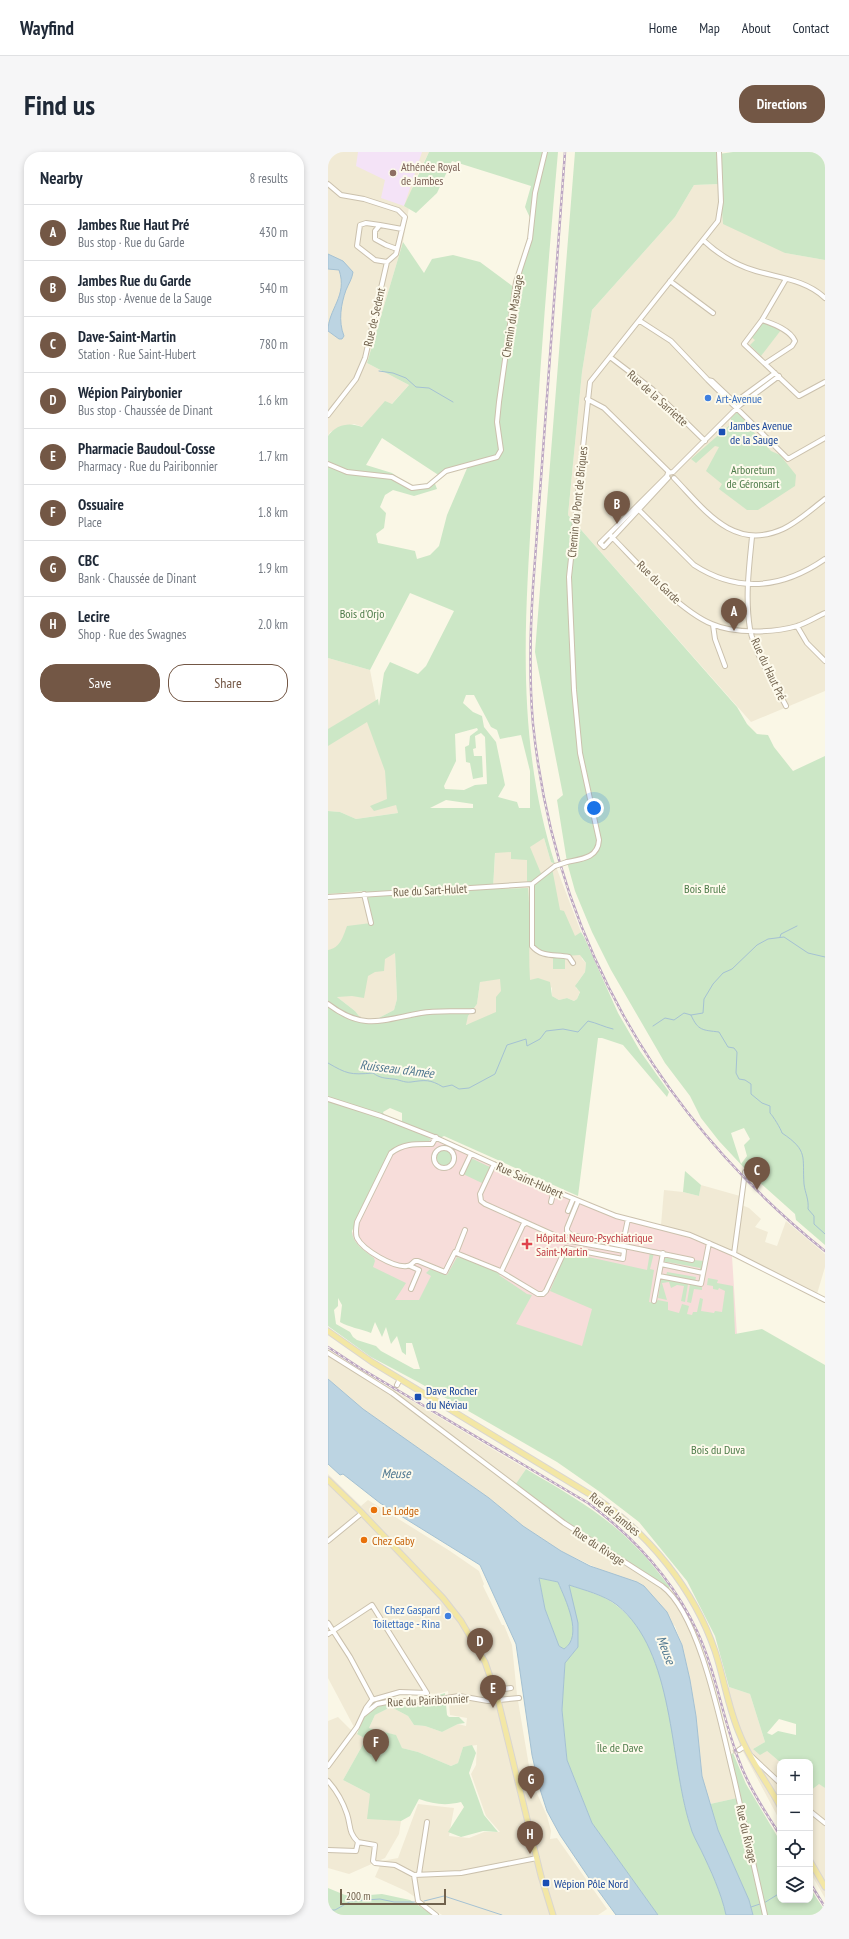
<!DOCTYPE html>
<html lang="en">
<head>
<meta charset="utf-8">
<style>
	:root { --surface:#fff; --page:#f6f6f7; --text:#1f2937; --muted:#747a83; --line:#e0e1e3; --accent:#735745 }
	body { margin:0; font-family:"PT Sans Narrow",sans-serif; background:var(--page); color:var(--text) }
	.controls { position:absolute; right:12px; bottom:12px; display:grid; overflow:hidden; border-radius:8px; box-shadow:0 2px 6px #0003 }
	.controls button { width:36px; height:36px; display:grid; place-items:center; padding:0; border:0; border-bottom:1px solid var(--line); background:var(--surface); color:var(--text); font:20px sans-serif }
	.scale { position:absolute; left:12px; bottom:10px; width:106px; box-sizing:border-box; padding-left:4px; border:2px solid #71624d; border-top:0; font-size:11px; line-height:14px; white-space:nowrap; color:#71624d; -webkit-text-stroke:3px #fdfaec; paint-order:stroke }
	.you { position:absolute; left:266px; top:656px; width:14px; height:14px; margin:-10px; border:3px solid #fff; border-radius:50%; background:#1a73e8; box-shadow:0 0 0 6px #1a73e833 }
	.badge { display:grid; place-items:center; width:26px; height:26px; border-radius:50%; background:var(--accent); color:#fff; font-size:13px; font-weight:700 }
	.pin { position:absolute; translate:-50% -33px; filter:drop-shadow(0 1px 2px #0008) }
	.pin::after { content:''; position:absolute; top:21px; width:14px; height:12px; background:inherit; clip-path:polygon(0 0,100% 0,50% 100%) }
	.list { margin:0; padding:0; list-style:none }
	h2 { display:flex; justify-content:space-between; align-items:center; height:52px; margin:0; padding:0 16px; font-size:17px }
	h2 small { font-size:13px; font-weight:400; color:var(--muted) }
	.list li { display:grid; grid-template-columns:26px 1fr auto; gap:12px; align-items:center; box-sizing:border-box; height:56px; padding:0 16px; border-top:1px solid var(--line) }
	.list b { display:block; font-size:15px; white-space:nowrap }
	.list p { margin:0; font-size:13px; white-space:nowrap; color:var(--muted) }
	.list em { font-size:13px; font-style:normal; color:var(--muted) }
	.actions { display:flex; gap:8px; padding:12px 16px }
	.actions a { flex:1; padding:9px 0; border:1px solid var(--accent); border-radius:16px; text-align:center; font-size:14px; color:var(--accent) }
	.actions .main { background:var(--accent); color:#fff }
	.icon { flex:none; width:22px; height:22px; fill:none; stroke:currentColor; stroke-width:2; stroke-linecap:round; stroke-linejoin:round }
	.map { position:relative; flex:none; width:497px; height:1763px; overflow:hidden; border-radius:16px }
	header { display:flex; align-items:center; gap:24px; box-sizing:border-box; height:56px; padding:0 20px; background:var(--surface); border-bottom:1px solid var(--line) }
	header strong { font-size:19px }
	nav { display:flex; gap:22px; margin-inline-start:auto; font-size:14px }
	.intro { display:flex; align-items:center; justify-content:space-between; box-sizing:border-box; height:96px; padding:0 24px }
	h1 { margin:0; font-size:28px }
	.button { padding:10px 18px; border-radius:16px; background:var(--accent); color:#fff; font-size:14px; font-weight:700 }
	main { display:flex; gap:24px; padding:0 24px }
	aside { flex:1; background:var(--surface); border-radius:16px; box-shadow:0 2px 6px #0003 }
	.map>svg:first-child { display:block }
</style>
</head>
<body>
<header>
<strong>Wayfind</strong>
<nav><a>Home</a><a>Map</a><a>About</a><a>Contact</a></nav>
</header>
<div class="intro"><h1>Find us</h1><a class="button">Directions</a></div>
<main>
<aside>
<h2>Nearby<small>8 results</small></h2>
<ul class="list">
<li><span class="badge">A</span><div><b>Jambes Rue Haut Pré</b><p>Bus stop · Rue du Garde</p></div><em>430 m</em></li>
<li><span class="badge">B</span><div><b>Jambes Rue du Garde</b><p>Bus stop · Avenue de la Sauge</p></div><em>540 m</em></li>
<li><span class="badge">C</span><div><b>Dave-Saint-Martin</b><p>Station · Rue Saint-Hubert</p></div><em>780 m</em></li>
<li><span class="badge">D</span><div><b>Wépion Pairybonier</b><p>Bus stop · Chaussée de Dinant</p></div><em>1.6 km</em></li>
<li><span class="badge">E</span><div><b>Pharmacie Baudoul-Cosse</b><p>Pharmacy · Rue du Pairibonnier</p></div><em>1.7 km</em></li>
<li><span class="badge">F</span><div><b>Ossuaire</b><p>Place</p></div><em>1.8 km</em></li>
<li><span class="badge">G</span><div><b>CBC</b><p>Bank · Chaussée de Dinant</p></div><em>1.9 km</em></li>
<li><span class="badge">H</span><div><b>Lecire</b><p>Shop · Rue des Swagnes</p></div><em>2.0 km</em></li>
</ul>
<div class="actions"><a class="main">Save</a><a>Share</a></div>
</aside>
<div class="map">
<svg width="497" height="1763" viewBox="0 0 497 1763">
	<rect width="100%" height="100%" fill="#faf7e6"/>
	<path fill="#f1ead5" d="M0 0H101L85 32 75 90 39 211 81 233 41 277 26 272 2 280 0 284Z
		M393 32 457 101 497 108V539L423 570 240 363 254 220 264 158 347 65 366 33Z
		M0 506 42 518 70 661 28 667 12 660 0 659Z
		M207 656 223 710 227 712 253 780 248 784 254 807 258 811 257 820 249 831 248 836 252 839 249 847 246 849 239 846 231 848 224 844V835L199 858 137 873 140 864 149 852 152 830 193 736 165 738 168 686Z
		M38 739 43 771 67 801 69 847 66 858 43 870 35 869 27 859 9 845H0V742Z
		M373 1033 412 1044 411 1052 421 1056 433 1067 427 1075 440 1080 437 1090 449 1094 458 1069 497 1102V1115L489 1142 362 1083 333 1073 336 1038 355 1040 371 1044Z
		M0 1197 22 1212 198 1317 186 1335 258 1388 337 1439 345 1447 355 1465 371 1501 381 1534 409 1646 382 1652 374 1624 368 1564 362 1528 354 1493 347 1474 275 1419 233 1399 195 1374 161 1346 35 1257 0 1227Z
		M0 1322 33 1354 40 1348 122 1399 151 1419 156 1432 155 1434 174 1473H176L184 1493 189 1543 201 1614 207 1637 219 1664 223 1679 222 1687 229 1686 279 1757 270 1763H114L78 1739 47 1725 54 1709 70 1706 90 1652 126 1656 121 1684 141 1686 156 1680H172L158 1664 143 1622 148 1613 149 1593 135 1595 130 1611 123 1614 90 1600 74 1596 67 1583 41 1576 47 1563 63 1555 80 1564 86 1573 97 1574 114 1580 130 1572 138 1574 139 1566 122 1563 120 1539 109 1542 96 1541 62 1542 45 1547 35 1558 26 1575 0 1526Z
		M401 1535 422 1542 437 1590 425 1597 439 1599 452 1610V1669L412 1594 396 1537Z
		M10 1565 22 1577 38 1587 15 1628 42 1642 52 1667 73 1669 71 1682 57 1706 21 1722 0 1716V1569Z
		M491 1631 497 1636V1746L482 1720V1639Z"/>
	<path fill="#f4e3f7" d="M30 0H94L76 54 53 46 57 28 28 14Z"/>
	<path fill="#f7ddda" d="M75 975 287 1066 346 1079 370 1087 404 1104 409 1183 291 1210 67 1148 16 1098Z"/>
	<path fill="#cce7c6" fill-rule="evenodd" d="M101 0H230C220 112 211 225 205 337 197 466 187 586 227 712L223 710 216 686 202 695 214 724 224 716 232 758 236 759 247 784 253 780 256 785 290 861 312 899 341 940 339 945 295 893 274 886H270L250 1044 116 984 112 986 74 970V961L62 956 55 960 56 963 0 945V798C12 796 15 785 19 774L43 771 38 739 0 742V659L12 660 28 667 70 661 68 653 46 659 42 654 59 647 57 619 39 570 0 594V577L50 547 51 554 56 521 62 510 90 522 98 514 126 459 82 441 42 518 0 506V284C8 272 22 270 34 275L57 249 64 252 81 233 39 211 75 90 96 121 104 107 125 103 152 110 187 136 202 87 204 70 197 55 203 34 124 9 109 41 88 61 76 54ZM54 286 112 324 118 319 140 314 119 363 111 394 102 403 89 407 87 399 50 391 48 382 56 376 58 361 52 355 57 343 65 338 86 344 109 337 106 329 100 334 84 336 64 321 38 313ZM138 543H146L163 575 169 578 172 587 193 583 202 619V656H191L189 650 170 645 177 633 168 590 156 575 154 564 145 560 135 551ZM149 576 150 578 142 584 141 593 137 595 138 610 142 611 145 627 155 625 154 604H146L145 597 148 596 147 584 153 581 157 585 159 632 147 633 136 638 117 637 116 634 128 609 127 582ZM118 648 145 652V656H102ZM183 700V707L199 708V732H204L206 796 225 804V817H237V804L252 803 258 811 257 820 247 834 252 840 249 847 246 849 239 846 231 848 224 844 222 830 210 826 202 828C200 798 203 767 200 736L165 737 167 701ZM67 801 69 847 66 858 43 870 35 869 27 859 9 845 24 844 36 846 40 824 47 820 56 819 57 807ZM172 827 173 839 168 845V860L138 873 140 864 149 852 152 830Z
		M247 0H391V2L405 0H497V108L457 101 395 72 392 32 366 33 347 65 264 158 254 220 240 363 409 555 419 572 429 582 440 583 446 595 465 619 497 604V1093L468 1068 467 1062 419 1019 391 989 373 966 362 944 337 911 283 818 264 780 247 739 239 710 229 648 235 643 207 500ZM416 976 422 987 416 993 419 1004 413 1012 403 981Z
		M434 172H441L453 178 433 204 422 193 427 188 423 185Z
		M409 260 419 268 421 275 443 299 452 303 468 323 467 334 430 358H419L391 337 394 332 378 319 391 295 387 294 368 311 363 307 403 272V266Z
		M0 949 11 951 82 976 103 987 100 990 74 993 62 998 24 1079C24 1091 37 1099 46 1106L47 1109 45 1115 78 1131 67 1148H91L103 1124 98 1121 102 1117 119 1123 129 1105 144 1108 173 1121 171 1123 199 1142 204 1143 188 1172 254 1194 264 1157 222 1139 238 1100 319 1118 322 1100 326 1101 322 1117 326 1118 321 1150 327 1151 330 1148 340 1150V1158L351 1161 354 1152 361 1154 359 1162 364 1163 365 1160H369L372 1146 375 1147 373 1159 386 1161 387 1159 394 1160 397 1139 391 1136 390 1138 385 1137V1134L379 1133 380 1126 390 1128 389 1131 405 1134 407 1182 434 1177 497 1213V1636L491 1632 482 1639V1610H452L439 1599 432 1603 425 1597 437 1590 422 1542 401 1535 387 1484 359 1429 311 1370 272 1340 229 1310 90 1230 43 1205 0 1174ZM10 1146 14 1153 12 1170C20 1175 33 1177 43 1181L47 1170 54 1185 58 1175 63 1192 69 1184 74 1200 78 1203V1191H84L92 1217H86L53 1199 48 1194 29 1188 25 1185 22 1180 8 1172 6 1158 10 1154ZM451 1567 468 1572V1583L450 1579 444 1583 439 1581Z
		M108 1006a8 8 0 1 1 16 0a8 8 0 1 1-16 0Z
		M143 1006 164 1016 156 1032 135 1022Z
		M357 1019 373 1033 371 1044 355 1040Z
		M337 1104 364 1111 366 1108 376 1109 374 1118 372 1119V1116L339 1110 338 1112 336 1110Z
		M339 1120 368 1125 367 1130 363 1129V1127L361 1129 338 1124Z
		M334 1127 360 1132 357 1150 353 1149 356 1134 349 1133 343 1136 341 1130 334 1131 339 1148 330 1146 333 1128Z
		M362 1132 374 1135V1138L366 1137 363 1151 359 1150Z
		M198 1317C237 1340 277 1362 308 1395 321 1407 331 1422 342 1435L337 1439 239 1375 185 1336Z
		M211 1426 230 1430C237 1447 257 1483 236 1497L231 1494 217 1457Z
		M241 1433C256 1438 275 1443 288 1453 347 1497 342 1608 362 1673 364 1682 369 1690 373 1698 383 1719 393 1740 398 1763H330L264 1671 239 1608 234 1558 237 1511 250 1495Z
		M117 1541 119 1563 121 1565H131L137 1571 130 1572 114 1580 97 1574 86 1573 80 1564 63 1555 47 1563 41 1576 68 1583 74 1596 90 1600 123 1614 130 1611 135 1595 144 1593 148 1601 141 1621 156 1663 170 1680 155 1679 133 1685 120 1680 136 1655 133 1650C117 1654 106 1652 91 1647L82 1664 73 1669 39 1667 42 1642 15 1628 38 1587 29 1582 41 1553 65 1547H99Z
		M405 1601 418 1632 452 1689V1748H482V1736L497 1759V1763H439L402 1603Z
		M409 1646 436 1763H425L421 1748 390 1678 382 1652Z
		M0 1736 17 1743 29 1744 54 1742 82 1748 105 1763H0Z"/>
	<path fill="#bcd4e2" stroke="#a4c1d3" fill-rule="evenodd" d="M0 102 15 109 25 120C24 127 21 131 18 138 13 152 10 169 16 184L14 187H11L0 179C0 157 20 144 11 118L0 117Z
		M0 1227 35 1257 161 1346 195 1374 233 1399 262 1414 309 1430 316 1434 339 1460 354 1493 362 1528 368 1564 374 1624 390 1678 421 1748 425 1763H398C393 1740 383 1719 373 1698 369 1690 364 1682 362 1673 341 1607 347 1500 289 1453 276 1443 256 1438 241 1433L250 1471V1495L237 1511 234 1558 239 1608 264 1671 330 1763H288L261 1726 232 1683 219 1659 211 1634 204 1603 188 1492 152 1413 52 1351 15 1322 12 1323 0 1312ZM211 1426 230 1430C237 1447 256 1484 236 1497L231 1494 217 1457Z"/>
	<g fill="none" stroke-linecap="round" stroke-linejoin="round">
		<path stroke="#a4c1d3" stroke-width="1" d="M51 219 65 221 78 226 88 235 101 236 125 250
			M452 785 453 782 469 774
			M363 863 375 861 376 847 385 832 395 821 404 817 429 793 440 787 456 785 480 801 497 805
			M325 874 337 866 346 868 356 861 363 863C370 879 375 878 391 880L400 895 406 896 409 900 408 921 411 927 417 928 423 932V942L434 951 442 954V961C445 964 453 977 454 981 481 999 474 1005 476 1032 477 1041 481 1047 480 1057L486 1064V1072L497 1082
			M0 911C19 922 22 923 45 921 52 926 56 926 65 927 70 927 76 931 83 930 97 928 102 927 115 935L124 933 131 937 141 936 167 922 179 893 198 887 199 894 212 887 218 879 235 877 250 880 260 869C269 871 276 875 285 877
			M482 1738H483
			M96 1749 116 1744 174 1763
			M436 1751 452 1741
			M423 1755 432 1752
			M0 1758H7L23 1749 52 1747 66 1750H87"/>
		<path stroke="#d8d2c0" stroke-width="4" stroke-dasharray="4 2" stroke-linecap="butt" d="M66 1238 69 1233
			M405 1600 411 1598"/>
		<g stroke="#cbc1ad" stroke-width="6">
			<path id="minor" d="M0 32 13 43 36 47 70 58 77 65 68 102 59 110 37 206 28 227 0 263
				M52 73 38 71 32 73 29 94 47 108 59 110
				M375 88C391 103 407 113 428 119 452 126 478 128 497 146
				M69 97 58 93 47 87V79L52 73 74 77
				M458 127 434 168 416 192 471 244 497 230
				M342 129 385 161
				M434 168C446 172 462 178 467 189L464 194 438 211
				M312 169 343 189 380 228
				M282 205 324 237 377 289
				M259 247 276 256 341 320
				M403 249V247L384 229 380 228 460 307 497 286
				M412 253 410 248 447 221
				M0 312 19 320 64 325 84 336 100 334 118 319 169 305 173 298 169 270 171 250 188 130 202 87 207 41 217 0
				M345 320 412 253 451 224
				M340 326 276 395 272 391 339 324 340 321 345 320
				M346 326C376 357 405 400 455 377 470 370 484 357 497 347
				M308 355 366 413C411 442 455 436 497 407
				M281 382C308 409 350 458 384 472 406 482 446 481 469 474 479 471 488 465 497 461
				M424 385C421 415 417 446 422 477 427 503 446 531 458 554
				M385 473 387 487 397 514
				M469 474 479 491 497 509
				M239 710C254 707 270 706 271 688L252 601 246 538 241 425 262 230 390 69 393 50 391 0
				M204 732V794C214 806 227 802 241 805L245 811
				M36 742 43 771
				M0 745 204 732 227 714
				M0 852C35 879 54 868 93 861 109 858 128 860 145 859
				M0 947 53 964 104 984 205 1030 288 1064 362 1083 406 1102 497 1148
				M108 985 104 992C89 992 76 991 63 1001L29 1070C28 1076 27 1081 29 1086 35 1098 66 1116 79 1114 83 1114 84 1111 87 1109H90L117 1120 127 1100
				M106 1006a10 10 0 1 1 20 0a10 10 0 1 1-20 0Z
				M134 1021 143 1002
				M250 1049 239 1076V1079L243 1083 364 1108
				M223 1050 226 1038
				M240 1059 245 1047
				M137 1078 128 1101 170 1118 210 1142H215L218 1139 238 1096 295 1107 296 1099 237 1088 157 1052 153 1049 152 1042 166 1012
				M286 1091 288 1088 296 1086 300 1067
				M406 1102 417 1020
				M333 1112 375 1121
				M82 1114 91 1118 83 1137
				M173 1120 195 1073 198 1071
				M331 1124 373 1132 381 1091
				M326 1149 335 1101
				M0 1201 64 1241 236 1371 334 1434C373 1463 394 1579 406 1626 416 1672 427 1717 437 1763
				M69 1233 72 1227
				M0 1389 34 1361
				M0 1471 22 1505 45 1548
				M0 1482 44 1453 99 1541 72 1540 44 1548 38 1556 29 1575 0 1614
				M168 1538 183 1536
				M35 1563 49 1552 64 1549H99L131 1544 160 1549 191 1546
				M411 1598 417 1594
				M423 1604 452 1631
				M0 1629C8 1638 15 1650 19 1662 23 1674 20 1680 30 1690
				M482 1659 497 1671
				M30 1690 47 1693 45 1709 47 1711 67 1713 86 1723
				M0 1698 28 1699 30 1690
				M91 1722 99 1670
				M86 1723 133 1721 209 1706
				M86 1723 90 1749 108 1763"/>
		</g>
		<g stroke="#dad6d1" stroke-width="7">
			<path id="major" d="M0 1179 44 1210 268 1346C321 1382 366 1437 387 1499 396 1526 400 1556 412 1583 422 1608 439 1630 452 1654
				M0 1328 32 1359 115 1446 133 1469 157 1510 170 1548 213 1724 225 1763
				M482 1709 497 1735"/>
		</g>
		<use href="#minor" stroke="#fff" stroke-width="4"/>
		<use href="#major" stroke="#f3e7a5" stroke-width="5"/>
		<g stroke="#bca6c3" stroke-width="2.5">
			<path id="rail" d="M237 0 205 435C202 481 201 526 205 572 227 786 330 965 497 1099
				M0 1195 32 1216 260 1351C306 1385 344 1426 369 1479 388 1520 394 1564 410 1606 420 1634 436 1658 452 1683
				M482 1731 497 1755"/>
		</g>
		<use href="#rail" stroke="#fdfaec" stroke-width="1" stroke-dasharray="3" stroke-linecap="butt"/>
		<g stroke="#cbc1ad" stroke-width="6" stroke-linecap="butt">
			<path id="minor-bridge" d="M227 714 239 710"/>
		</g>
		<use href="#minor-bridge" stroke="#fff" stroke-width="4"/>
	</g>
	<circle fill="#8d6e63" stroke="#fdfaec" stroke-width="1.5" cx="65" cy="21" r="4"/>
	<g fill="#3f7fe0" stroke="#fdfaec" stroke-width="1.5">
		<circle cx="380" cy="246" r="4"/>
		<circle cx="120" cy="1464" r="4"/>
	</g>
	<g fill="#1a4fb4" stroke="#fdfaec" stroke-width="1.5">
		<rect x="390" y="276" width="8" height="8" rx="2"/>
		<rect x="86" y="1241" width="8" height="8" rx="2"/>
		<rect x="214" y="1727" width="8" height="8" rx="2"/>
	</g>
	<path fill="#e0444e" stroke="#fdfaec" stroke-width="1.5" d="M197 1086h4v4h4v4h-4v4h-4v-4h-4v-4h4z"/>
	<g fill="#e8710a" stroke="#fdfaec" stroke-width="1.5">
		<circle cx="46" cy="1358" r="4"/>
		<circle cx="36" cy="1388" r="4"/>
	</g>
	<g text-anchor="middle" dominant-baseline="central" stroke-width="4" stroke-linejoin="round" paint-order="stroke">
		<g font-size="12" fill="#785e54" stroke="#fdfaec" text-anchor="start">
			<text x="73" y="14">Athénée Royal<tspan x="73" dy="14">de Jambes</tspan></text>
		</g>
		<g font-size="12" fill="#71624d" stroke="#fdfaec">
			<text transform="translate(184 164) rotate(-81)">Chemin du Masuage</text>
			<text transform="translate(46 165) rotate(-77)">Rue de Sedent</text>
			<text transform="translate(330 246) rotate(42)">Rue de la Sarriette</text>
			<text transform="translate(249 350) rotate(-84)">Chemin du Pont de Briques</text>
			<text transform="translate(331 430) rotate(44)">Rue du Garde</text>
			<text transform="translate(441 517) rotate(65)">Rue du Haut Pré</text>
			<text transform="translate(102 738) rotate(-3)">Rue du Sart-Hulet</text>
			<text transform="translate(202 1028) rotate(24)">Rue Saint-Hubert</text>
			<text transform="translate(287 1362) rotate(39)">Rue de Jambes</text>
			<text transform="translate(271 1394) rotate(33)">Rue du Rivage</text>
			<text transform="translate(100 1548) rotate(-3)">Rue du Pairibonnier</text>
			<text transform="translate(419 1682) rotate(77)">Rue du Rivage</text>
		</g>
		<g font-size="12" fill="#366cbe" stroke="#fdfaec" text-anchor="start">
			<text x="388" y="246">Art-Avenue</text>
			<text x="112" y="1457" text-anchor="end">Chez Gaspard<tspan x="112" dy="14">Toilettage - Rina</tspan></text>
		</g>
		<g font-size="12" fill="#164399" stroke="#fdfaec" text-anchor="start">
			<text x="402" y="273">Jambes Avenue<tspan x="402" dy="14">de la Sauge</tspan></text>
			<text x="98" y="1238">Dave Rocher<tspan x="98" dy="14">du Néviau</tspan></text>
			<text x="226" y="1731">Wépion Pôle Nord</text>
		</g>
		<g font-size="12" fill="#4d7b49" stroke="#fdfaec">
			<text x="425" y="317">Arboretum<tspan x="425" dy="14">de Géronsart</tspan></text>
			<text x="34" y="461">Bois d'Orjo</text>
			<text x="377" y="736">Bois Brulé</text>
			<text x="390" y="1297">Bois du Duva</text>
			<text x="292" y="1595">Île de Dave</text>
		</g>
		<g font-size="12" fill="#be3a42" stroke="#fdfaec" text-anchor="start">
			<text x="208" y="1085">Hôpital Neuro-Psychiatrique<tspan x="208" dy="14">Saint-Martin</tspan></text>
		</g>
		<g font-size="12" fill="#c56008" stroke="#fdfaec" text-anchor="start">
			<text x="54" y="1358">Le Lodge</text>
			<text x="44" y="1388">Chez Gaby</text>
		</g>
		<g font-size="13" font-style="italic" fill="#507890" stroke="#fdfaec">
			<text transform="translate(69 917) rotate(7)">Ruisseau d'Amée</text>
			<text x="68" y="1321">Meuse</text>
			<text transform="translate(338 1498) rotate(69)">Meuse</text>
		</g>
	</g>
</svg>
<div class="controls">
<button>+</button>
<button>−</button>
<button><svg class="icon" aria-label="locate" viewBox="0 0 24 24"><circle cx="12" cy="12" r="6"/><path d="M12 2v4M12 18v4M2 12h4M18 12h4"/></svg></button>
<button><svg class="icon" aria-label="layers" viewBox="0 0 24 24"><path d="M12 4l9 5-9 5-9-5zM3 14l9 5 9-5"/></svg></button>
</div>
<div class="scale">200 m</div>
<div class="you"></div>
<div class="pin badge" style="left:406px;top:479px">A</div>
<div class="pin badge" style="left:289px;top:372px">B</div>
<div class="pin badge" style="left:429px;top:1038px">C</div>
<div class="pin badge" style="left:152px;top:1509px">D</div>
<div class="pin badge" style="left:165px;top:1556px">E</div>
<div class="pin badge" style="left:48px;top:1610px">F</div>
<div class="pin badge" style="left:203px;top:1647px">G</div>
<div class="pin badge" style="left:202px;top:1702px">H</div>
</div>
</main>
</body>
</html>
